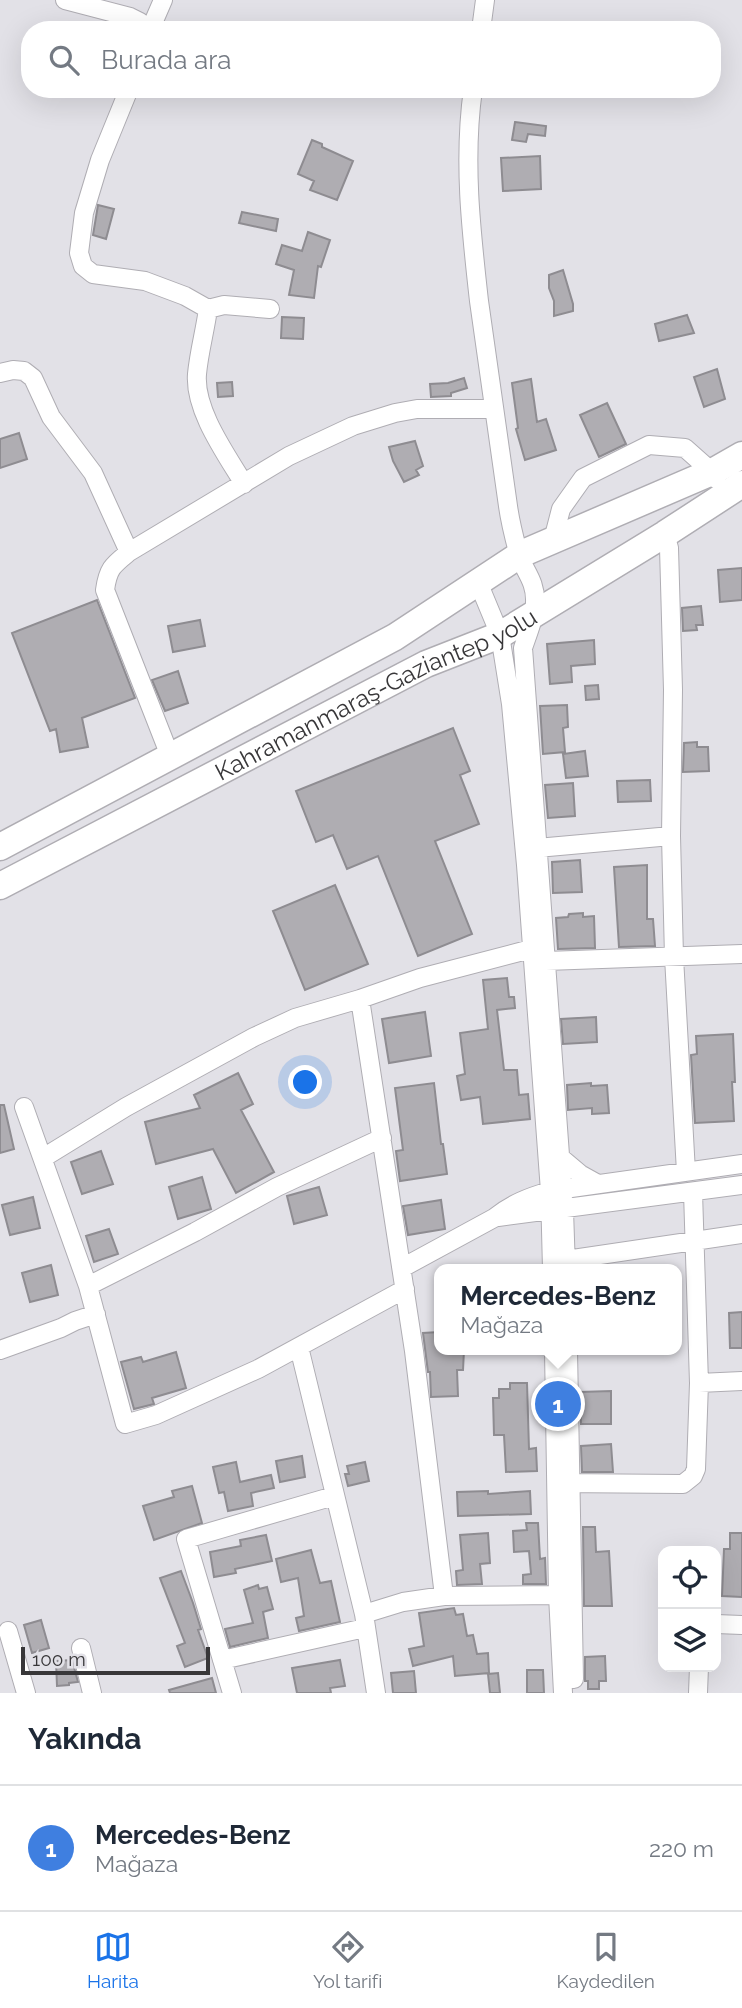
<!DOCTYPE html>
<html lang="tr">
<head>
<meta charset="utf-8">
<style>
	:root { --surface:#fff; --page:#f2f2f3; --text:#1f2937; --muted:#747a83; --line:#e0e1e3; --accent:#1a73e8 }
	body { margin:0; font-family:Raleway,sans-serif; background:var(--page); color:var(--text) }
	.controls { position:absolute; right:21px; bottom:21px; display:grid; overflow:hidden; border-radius:14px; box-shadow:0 7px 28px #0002 }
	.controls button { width:63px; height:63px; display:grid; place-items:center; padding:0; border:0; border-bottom:2px solid var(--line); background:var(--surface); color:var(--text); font:35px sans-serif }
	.scale { position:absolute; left:21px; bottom:18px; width:189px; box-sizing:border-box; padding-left:7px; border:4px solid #383739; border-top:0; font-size:19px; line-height:24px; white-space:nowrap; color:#383739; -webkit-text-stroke:5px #e2e1e7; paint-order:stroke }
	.you { position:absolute; left:306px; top:1083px; width:24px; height:24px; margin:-18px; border:5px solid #fff; border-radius:50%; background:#1a73e8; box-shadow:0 0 0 10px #1a73e833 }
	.badge { display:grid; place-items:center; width:46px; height:46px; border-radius:50%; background:var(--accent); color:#fff; font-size:23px; font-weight:700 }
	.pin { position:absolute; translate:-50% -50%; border:4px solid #fff; box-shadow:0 2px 7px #0006 }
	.popup { position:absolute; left:434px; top:1264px; width:248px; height:91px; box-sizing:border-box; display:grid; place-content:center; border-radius:14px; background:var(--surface); filter:drop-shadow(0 2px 5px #0005); font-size:23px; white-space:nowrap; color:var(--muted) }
	.popup b { font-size:26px; color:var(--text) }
	.popup::after { content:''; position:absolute; left:50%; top:100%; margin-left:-14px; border:14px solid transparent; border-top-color:var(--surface) }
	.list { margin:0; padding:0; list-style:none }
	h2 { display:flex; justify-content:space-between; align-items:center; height:91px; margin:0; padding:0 28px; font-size:30px }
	h2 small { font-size:23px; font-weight:400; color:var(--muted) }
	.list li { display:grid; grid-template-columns:46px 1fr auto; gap:21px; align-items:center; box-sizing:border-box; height:126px; padding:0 28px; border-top:2px solid var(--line) }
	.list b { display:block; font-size:26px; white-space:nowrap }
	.list p { margin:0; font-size:23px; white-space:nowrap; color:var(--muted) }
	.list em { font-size:23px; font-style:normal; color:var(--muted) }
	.icon { flex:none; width:38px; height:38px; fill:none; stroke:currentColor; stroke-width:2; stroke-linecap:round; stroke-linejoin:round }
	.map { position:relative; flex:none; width:742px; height:1693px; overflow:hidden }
	.search { position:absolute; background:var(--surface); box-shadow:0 7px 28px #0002; left:21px; right:21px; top:21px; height:77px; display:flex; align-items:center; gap:18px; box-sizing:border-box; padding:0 24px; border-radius:28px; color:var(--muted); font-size:26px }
	.sheet { height:217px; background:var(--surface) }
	nav { display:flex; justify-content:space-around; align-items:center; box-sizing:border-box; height:98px; border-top:2px solid var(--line); background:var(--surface); font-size:19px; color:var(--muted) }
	nav a { display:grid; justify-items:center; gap:4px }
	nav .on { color:var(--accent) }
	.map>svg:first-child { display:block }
</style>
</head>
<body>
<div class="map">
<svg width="742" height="1693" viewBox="0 0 742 1693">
	<rect width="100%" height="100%" fill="#e2e1e7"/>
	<path fill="#afadb2" stroke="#8e8c91" stroke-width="2" d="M515 122 546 126 545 136 528 134 526 142 512 140Z
		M312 140 322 144V147L353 161 337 200 310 190 314 181 298 174Z
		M540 156 541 189 503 191 501 158Z
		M98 205 114 209 106 239 93 235Z
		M242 212 278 219 276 231 239 223Z
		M308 232 330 240 321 267 318 266 314 298 289 295 294 270 276 264 282 245 302 251Z
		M563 270 573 304V311L554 316V301L549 288V275Z
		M687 315 694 333 659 341 655 324Z
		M282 317 304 318 303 339 281 338Z
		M717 369 725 399 704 407 694 377Z
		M464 378 467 388 451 393V396L431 397 430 384 448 383Z
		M531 379 537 422 546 419 556 450 525 460 516 429 518 428 512 383Z
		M232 382 233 396 218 397 217 383Z
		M607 403 626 444 599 457 580 415Z
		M19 433 27 459 0 468V439Z
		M415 441 423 466 416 470 419 475 404 482 393 461 389 447Z
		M742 568V600L720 602 718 570Z
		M97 600 135 698 82 718 88 747 60 752 56 729 50 731 12 633Z
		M701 606 703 625H696L697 630 683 631 682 608Z
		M200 620 205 646 173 652 168 626Z
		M594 640 595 664 571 666 572 682 550 684 547 644Z
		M178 671 188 703 165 711 152 680Z
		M598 685 599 699 586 700 585 686Z
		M567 705 568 727 563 728 565 752 543 754 540 706Z
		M453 728 470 771 460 775 479 824 435 841 472 934 418 956 378 856 347 869 333 835 316 842 296 791Z
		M697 742V747H708L709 771 683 772 684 743Z
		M585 751 588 776 566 778 563 754Z
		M650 780 651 801 618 802 617 781Z
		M573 783 575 816 548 818 545 785Z
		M580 860 582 892 553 893 552 862Z
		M647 865V919H653L655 946 619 947 614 867Z
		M335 885 368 964 305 990 273 911Z
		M583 913V917L594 916 595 948 558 949 556 918 568 917 569 914Z
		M507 978 509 997H514L515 1008 497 1010 504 1070H517L519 1095 528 1094 530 1119 483 1124 480 1097 461 1100 457 1076 465 1074 460 1033 488 1029 483 980Z
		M425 1012 431 1056 389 1063 382 1019Z
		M596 1017 597 1042 563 1044 561 1019Z
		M733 1034 735 1082H732L734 1121 695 1123 691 1055 697 1054 696 1036Z
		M238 1073 253 1104 241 1110 274 1172 236 1193 213 1149 156 1164 145 1122 200 1108 194 1095Z
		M434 1083 441 1144H443L447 1174 400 1181 396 1151 403 1150 395 1088Z
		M591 1083V1086L607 1085 609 1113 592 1114V1108L568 1110 567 1085Z
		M0 1105H4L14 1149 0 1153Z
		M101 1151 113 1184 82 1194 71 1162Z
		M202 1177 211 1209 178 1219 169 1187Z
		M319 1187 327 1215 294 1224 287 1196Z
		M33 1197 40 1228 10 1235 2 1205Z
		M441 1200 445 1229 408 1235 403 1206Z
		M109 1229 118 1254 94 1262 86 1236Z
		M51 1265 58 1295 30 1302 22 1273Z
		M742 1312V1348H730L729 1313Z
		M439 1332V1350H464L463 1370H457L458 1396 431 1397 430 1372H428L423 1333Z
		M176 1352 186 1388 152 1398 154 1404 134 1409 121 1362 141 1357 143 1362Z
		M510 1383H527L529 1449 536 1448 537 1471 506 1472 504 1435H494L493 1398H499V1389H510Z
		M611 1391V1424H581L580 1392Z
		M611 1444 613 1472H582L581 1446Z
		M302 1456 305 1477 280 1482 276 1461Z
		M236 1462 240 1482 271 1475 274 1488 251 1493 253 1506 228 1511 224 1492 219 1493 213 1467Z
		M365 1462 369 1481 348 1486 345 1474H349L347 1466Z
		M192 1486 202 1523 154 1540 143 1506 174 1497 172 1491Z
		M488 1491V1494L530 1491 531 1514 458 1516 457 1492Z
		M526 1523H538L540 1559 545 1558 546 1584H523V1575L531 1574 529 1551 514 1552 513 1531 527 1530Z
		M583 1527H595L596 1552 609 1551 612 1606H584Z
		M488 1533 490 1563 480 1564 482 1584 457 1585 456 1571 463 1570 460 1535Z
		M730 1533H742V1597L722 1596 724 1549H730Z
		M266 1535 272 1561 235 1569 236 1573 214 1577 210 1552 241 1546 240 1540Z
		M311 1550 320 1583 331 1581 340 1622 299 1631 296 1618 304 1616 298 1578 281 1582 276 1559Z
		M181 1571 193 1603 201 1629 198 1630 208 1658 185 1667 177 1646 185 1643 160 1578Z
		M258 1585 259 1589 267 1587 273 1609 263 1612 268 1638 230 1647 225 1629 253 1623 244 1590Z
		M454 1608 456 1615 463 1614 467 1636 473 1635 477 1654 488 1653 489 1673 455 1676 453 1656 413 1666 409 1649 424 1646 419 1613Z
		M41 1620 49 1648 32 1653 24 1625Z
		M605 1656 606 1681H599V1689H588V1681H585V1657Z
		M72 1660 78 1682 69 1683V1685L57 1686 56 1661Z
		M340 1660 345 1686 330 1688 331 1693H297L292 1668Z
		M527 1670H543L544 1693H527Z
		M414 1671 416 1693H393L391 1673Z
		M498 1673 500 1693H490L488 1674Z
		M212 1678 216 1693H170L169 1690Z"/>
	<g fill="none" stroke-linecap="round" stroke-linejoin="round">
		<g stroke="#afadb3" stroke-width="20">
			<path id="minor" d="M65 0 130 17 140 22 146 30
				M150 30 163 0
				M481 30 485 0
				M129 89 100 160 84 213 79 253 83 266 93 274 145 281 185 296 208 309 224 305 270 309
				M473 89C463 160 471 230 479 301 488 369 498 437 508 506 510 521 514 537 518 552 523 570 536 580 535 602 535 617 528 633 523 648L564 1210 566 1269
				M208 309C205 331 199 352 197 374 194 410 226 454 244 484
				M0 373 13 370 24 371 33 378 51 417 93 473 129 552
				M665 534 669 548 673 690 671 836 674 957 686 1172
				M553 540 561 509 583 478 649 445 685 448 712 472 716 479
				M478 582 500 635 511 704 526 865 550 1191 552 1269
				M170 756 105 590C108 568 113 565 129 552L289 456 353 426 395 413 417 409H493
				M537 848 671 836
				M546 961 742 954
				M360 999 414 1351 444 1596
				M24 1107 88 1286 125 1424 156 1415 258 1369 405 1289
				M43 1158 126 1107 254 1037 295 1018 360 999 420 978 531 949
				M561 1158 580 1174 598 1184
				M498 1217 742 1185
				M566 1260 742 1234
				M402 1268 494 1218C511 1204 529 1197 550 1191L742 1164
				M88 1286 195 1232 277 1187 382 1138
				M299 1347 364 1614 376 1693
				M0 1350 61 1328 75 1321 96 1314
				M554 1350 558 1595 563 1693
				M568 1350 574 1679
				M699 1383 742 1381
				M557 1483 683 1484 693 1476 696 1469 699 1383 693 1192
				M364 1614 403 1602 444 1596 558 1595
				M716 1624 742 1625
				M8 1631 26 1693
				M81 1648 92 1693
				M222 1660 365 1628
				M232 1693 186 1539 334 1496
				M698 1693 699 1667"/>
		</g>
		<g stroke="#afadb3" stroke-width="29">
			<g id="highway">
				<path d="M0 847 395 637 521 554 714 471 742 455"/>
				<path id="s1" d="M0 886 426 664 500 635 665 534 742 484"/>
			</g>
		</g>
		<use href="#minor" stroke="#fff" stroke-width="18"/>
		<use href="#highway" stroke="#fff" stroke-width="26"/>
	</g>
	<g text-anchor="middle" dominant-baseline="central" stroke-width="7" stroke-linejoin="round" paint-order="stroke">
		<g font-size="24" fill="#383739" stroke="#e2e1e7">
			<text stroke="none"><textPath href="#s1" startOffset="422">Kahramanmaraş-Gaziantep yolu</textPath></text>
		</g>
	</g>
</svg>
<div class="controls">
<button><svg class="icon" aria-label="locate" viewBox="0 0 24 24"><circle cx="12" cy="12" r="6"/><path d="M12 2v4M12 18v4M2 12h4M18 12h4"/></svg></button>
<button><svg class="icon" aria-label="layers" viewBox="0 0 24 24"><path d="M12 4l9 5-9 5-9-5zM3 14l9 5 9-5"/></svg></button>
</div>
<div class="scale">100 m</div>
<div class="you"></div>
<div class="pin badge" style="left:558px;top:1404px;background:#3f7fe0">1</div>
<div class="popup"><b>Mercedes-Benz</b>Mağaza</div>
<div class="search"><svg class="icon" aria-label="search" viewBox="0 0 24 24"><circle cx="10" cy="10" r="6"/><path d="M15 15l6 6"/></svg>Burada ara</div>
</div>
<section class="sheet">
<h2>Yakında<small></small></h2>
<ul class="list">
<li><span class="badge" style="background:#3f7fe0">1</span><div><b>Mercedes-Benz</b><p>Mağaza</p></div><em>220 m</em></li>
</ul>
</section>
<nav>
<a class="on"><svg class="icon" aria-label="map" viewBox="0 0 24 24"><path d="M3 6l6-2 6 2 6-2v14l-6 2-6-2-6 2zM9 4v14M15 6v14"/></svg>Harita</a>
<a><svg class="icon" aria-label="directions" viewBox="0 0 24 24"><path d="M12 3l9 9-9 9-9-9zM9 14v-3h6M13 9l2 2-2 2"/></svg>Yol tarifi</a>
<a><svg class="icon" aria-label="saved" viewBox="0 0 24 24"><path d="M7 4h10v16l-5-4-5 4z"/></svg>Kaydedilen</a>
</nav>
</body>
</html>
